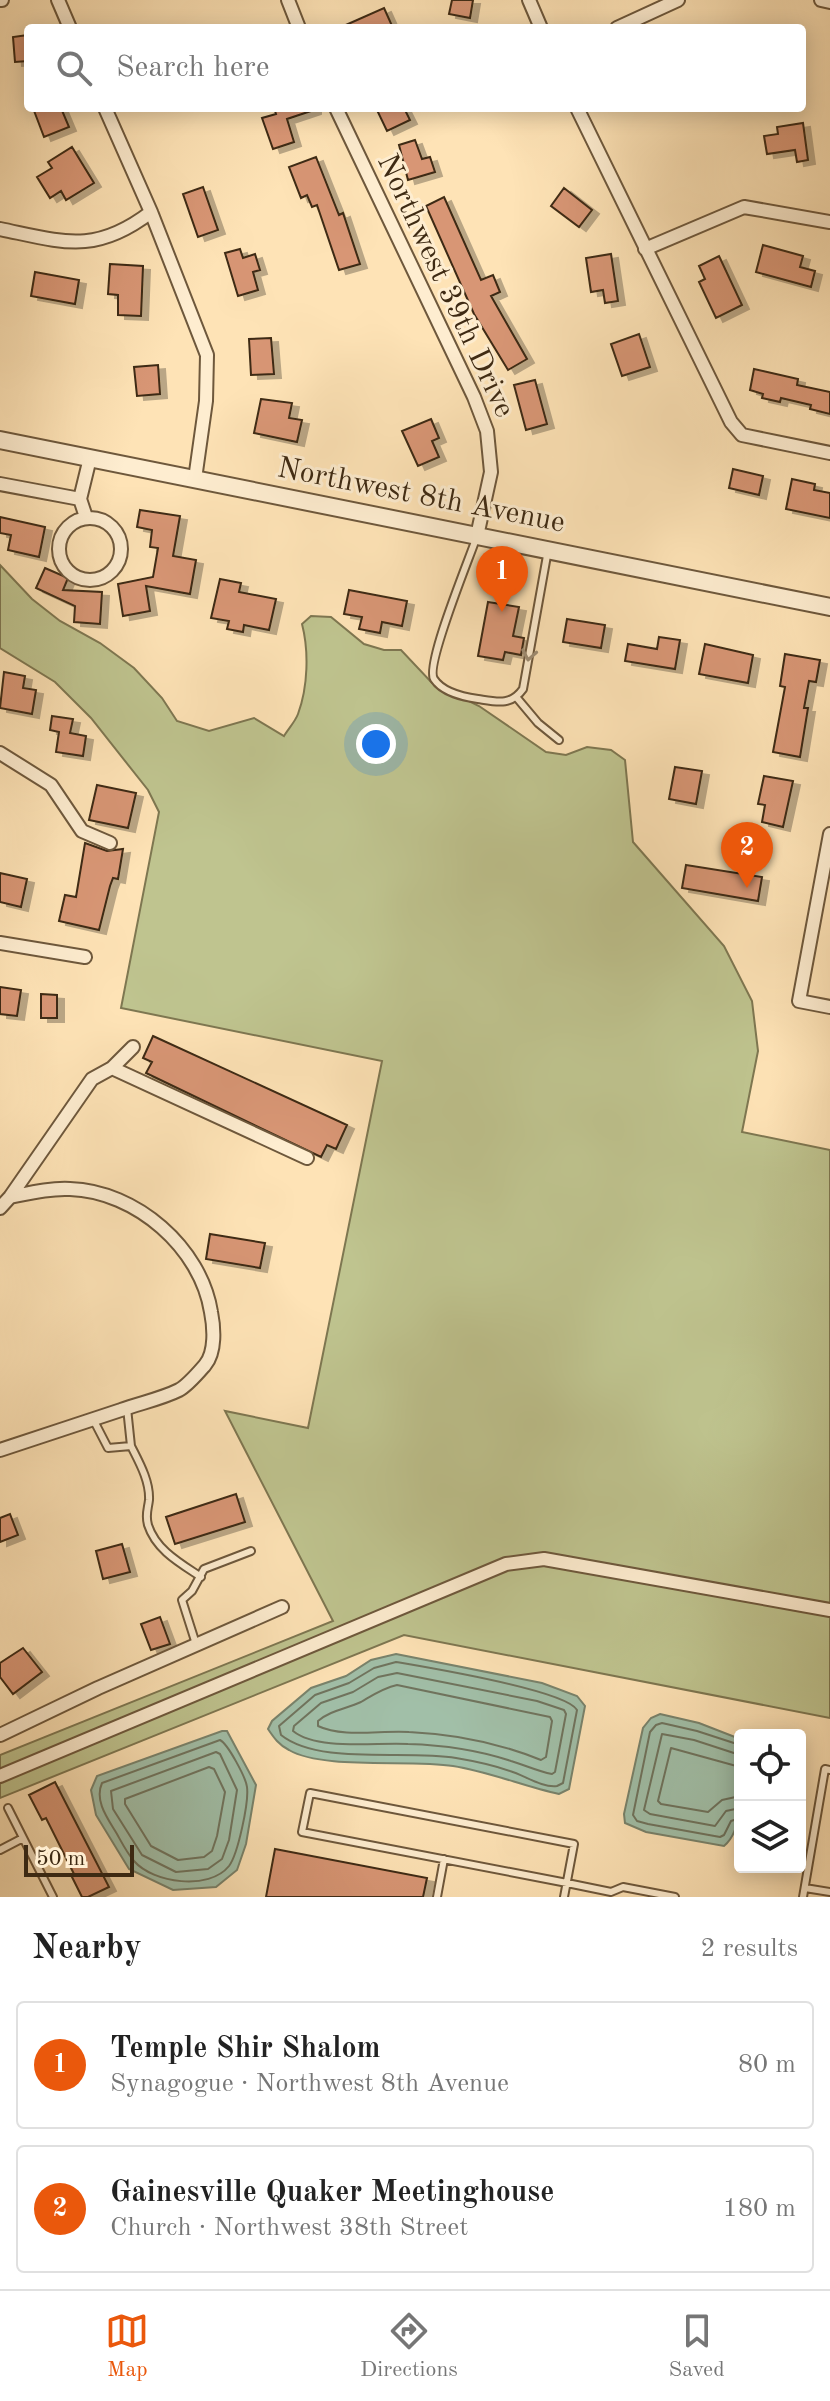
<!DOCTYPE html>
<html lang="en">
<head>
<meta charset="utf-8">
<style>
	:root { --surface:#fff; --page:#f6f6f6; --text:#222; --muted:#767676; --line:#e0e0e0; --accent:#ea580c }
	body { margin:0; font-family:"Old Standard TT",serif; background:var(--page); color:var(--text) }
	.controls { position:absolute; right:24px; bottom:24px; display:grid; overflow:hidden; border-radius:8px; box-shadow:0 4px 20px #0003 }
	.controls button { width:72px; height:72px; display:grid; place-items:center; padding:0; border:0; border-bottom:2px solid var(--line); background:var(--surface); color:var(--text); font:40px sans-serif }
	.scale { position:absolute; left:24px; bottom:20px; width:110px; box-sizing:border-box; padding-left:8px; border:4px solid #3e2a13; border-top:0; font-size:22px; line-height:28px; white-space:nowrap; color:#3e2a13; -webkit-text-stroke:6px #feedd0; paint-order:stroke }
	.you { position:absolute; left:376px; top:744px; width:28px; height:28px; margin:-20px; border:6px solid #fff; border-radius:50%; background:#1a73e8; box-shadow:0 0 0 12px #1a73e833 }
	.badge { display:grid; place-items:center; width:52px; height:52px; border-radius:50%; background:var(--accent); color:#fff; font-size:26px; font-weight:700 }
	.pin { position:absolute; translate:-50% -66px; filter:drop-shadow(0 2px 4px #0008) }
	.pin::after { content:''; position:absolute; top:42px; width:28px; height:24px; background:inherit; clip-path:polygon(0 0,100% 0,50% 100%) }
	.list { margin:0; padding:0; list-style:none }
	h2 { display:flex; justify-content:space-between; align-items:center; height:104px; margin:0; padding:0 32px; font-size:34px }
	h2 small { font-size:26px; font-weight:400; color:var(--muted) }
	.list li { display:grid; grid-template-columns:52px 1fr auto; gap:24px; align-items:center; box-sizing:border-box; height:128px; margin:0 16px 16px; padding:0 16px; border:2px solid var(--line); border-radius:8px }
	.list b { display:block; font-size:30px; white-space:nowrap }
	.list p { margin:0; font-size:26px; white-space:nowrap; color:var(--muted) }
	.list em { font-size:26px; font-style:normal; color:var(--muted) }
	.icon { flex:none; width:44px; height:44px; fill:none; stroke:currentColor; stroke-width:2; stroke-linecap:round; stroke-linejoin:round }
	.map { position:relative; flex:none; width:830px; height:1897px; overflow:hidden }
	.search { position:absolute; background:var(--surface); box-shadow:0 4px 20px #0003; left:24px; right:24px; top:24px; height:88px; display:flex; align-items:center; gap:20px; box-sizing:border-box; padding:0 28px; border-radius:8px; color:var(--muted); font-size:30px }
	.sheet { height:392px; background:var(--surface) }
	nav { display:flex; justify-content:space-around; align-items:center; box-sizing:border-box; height:112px; border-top:2px solid var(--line); background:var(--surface); font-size:22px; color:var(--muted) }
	nav a { display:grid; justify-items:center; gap:4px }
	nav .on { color:var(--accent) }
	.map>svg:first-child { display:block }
</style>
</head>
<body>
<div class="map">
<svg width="830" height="1897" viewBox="0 0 830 1897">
	<defs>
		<filter id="shadow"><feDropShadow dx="7" dy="4" stdDeviation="0" flood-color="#0004"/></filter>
	</defs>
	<rect width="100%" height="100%" fill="#fee3b6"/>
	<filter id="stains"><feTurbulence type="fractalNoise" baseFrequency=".0025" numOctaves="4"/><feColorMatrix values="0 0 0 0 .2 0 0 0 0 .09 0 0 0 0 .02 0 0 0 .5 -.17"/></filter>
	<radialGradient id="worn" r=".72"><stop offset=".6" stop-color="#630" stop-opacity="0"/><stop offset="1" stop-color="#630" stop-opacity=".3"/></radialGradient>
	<path fill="#bfc48f" stroke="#7e7751" stroke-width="2" d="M0 565 32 599 60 621 100 643 134 668 162 698 177 721 209 731 254 718 284 736C288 729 295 722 298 714 308 687 309 651 302 624L311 616 331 617 364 644 384 650H401L432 683 479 706 546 752 566 755 587 747 611 750 625 760 633 842 724 946 752 1001 758 1051 742 1132 830 1150V1718L404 1635 0 1798V1755L333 1621 225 1411 308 1428 382 1061 121 1008 159 812 148 790 91 718 55 682 0 648Z"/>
	<path fill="#a1bfa8" stroke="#79836c" stroke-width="2" d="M396 1654 542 1683 577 1696 585 1706 569 1789 559 1794C523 1786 490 1772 453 1766 410 1759 323 1770 289 1750 279 1745 274 1738 268 1729L272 1721 311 1688 346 1676 371 1660Z
		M660 1714 699 1723 740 1739C740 1767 748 1827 724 1846L646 1832 625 1823 624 1814 643 1728 651 1718Z
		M222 1731H227L256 1785 246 1844 237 1870 216 1887 173 1890 129 1869 96 1815 91 1790 97 1776Z"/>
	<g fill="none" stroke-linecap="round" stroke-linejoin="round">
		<path stroke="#70745e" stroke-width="2" d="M396 1662C425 1667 565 1690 577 1710L563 1783C561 1784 559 1785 557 1786 542 1788 524 1775 510 1771 493 1765 474 1761 456 1758 406 1749 320 1766 281 1735L279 1726 315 1695 349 1683 374 1668Z
			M397 1673 537 1701 564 1710 566 1714 555 1772 552 1774C537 1771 525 1765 511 1761 478 1750 443 1745 408 1744 376 1742 318 1751 293 1731L294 1726 321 1703 353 1692 378 1677Z
			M397 1685 550 1717 552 1721 546 1757 541 1760C499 1743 455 1734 409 1732 381 1730 343 1738 318 1726V1721C331 1710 346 1709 361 1702 373 1695 383 1688 397 1685Z
			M220 1740C228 1744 246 1778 247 1787 249 1802 238 1854 229 1866 209 1891 153 1883 134 1861 127 1853 122 1843 117 1834 108 1819 94 1801 102 1783Z
			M740 1745 697 1731 662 1723 656 1725 650 1732 633 1815 637 1821 648 1824 720 1837 724 1835 731 1821 740 1818
			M216 1752 220 1754 237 1790 229 1840 222 1859 208 1869 176 1872 142 1855 113 1809 111 1791Z
			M740 1755 694 1740 662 1734 644 1810 650 1814 715 1826 726 1811 740 1808
			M209 1767 214 1769 225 1792 217 1836 212 1851 204 1857 178 1860 151 1846 125 1804V1799Z
			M740 1767 671 1748 658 1801 661 1804 708 1812 722 1800 740 1796"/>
	</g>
	<path fill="#d89674" stroke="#3e2a13" stroke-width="2" filter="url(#shadow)" d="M452 0H473L470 18 449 14Z
		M384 8 393 28H339Z
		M28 35V61L15 62 13 37Z
		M33 108H61L69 127 44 137Z
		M274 108H314V110L287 119 294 142 273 149 262 118 276 114Z
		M376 108H404L410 120 387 131Z
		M803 123 808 160 797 162 795 150 767 154 764 136 778 134 777 127Z
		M415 140 422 159 430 157 435 172 408 180 399 145Z
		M72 147 94 183 66 200 61 191 50 198 37 177 52 168 48 162Z
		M316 157 339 215 343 213 360 264 339 270 317 205 312 207 307 195 301 198 289 167Z
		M203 187 218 230 198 237 183 194Z
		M564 188 592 210 579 227 551 206Z
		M444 197 481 280 493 275 500 292 491 296 527 359 508 370 474 314 426 206Z
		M763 245 803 256 800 267 815 271 811 287 756 272Z
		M240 249 243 258 255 254 260 270 253 272 258 290 238 296 225 253Z
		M611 254 618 301 605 303 603 290 591 292 586 258Z
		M719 256 742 305 716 318 699 282 705 279 699 266Z
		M110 264 143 266 141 316 118 315V295L108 294Z
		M35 272 79 280 75 304 31 296Z
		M639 334 650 367 622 376 611 344Z
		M271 338 274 374 251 375 249 339Z
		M158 365 160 394 137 396 134 367Z
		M754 369 798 379 797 385 830 392V414L810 409 811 405 781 398 780 402 762 398 763 394 750 390Z
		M535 380 547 424 526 430 514 385Z
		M261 399 292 403 289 418 302 420 297 442 254 433Z
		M431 419 439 438 432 441 439 457 418 466 402 431Z
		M733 469 763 476 759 495 729 488Z
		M792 479 815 484 814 490 830 493V518L786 509Z
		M140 510 180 516 173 556 196 560 190 594 146 586 150 611 123 616 118 584 153 577 158 548 150 547 152 530 137 527Z
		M0 517 45 527 39 557 8 550 11 535 0 533Z
		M45 568 68 578 63 590 102 592 100 624 74 622 75 606 36 588Z
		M220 579 241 583 239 592 276 599 269 630 244 625 243 632 227 629 229 621 211 618Z
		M349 590 407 601 402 626 382 622 380 633 359 629 362 617 344 614Z
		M488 602 519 607 513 636 524 638 521 655 505 652 503 660 478 656Z
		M567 619 605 625 601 648 563 642Z
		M659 637 680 640 675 669 625 661 628 644 657 649Z
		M705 644 753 655 748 683 699 674Z
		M785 654 820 660 816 682 809 681 804 708H808L800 757 773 752 785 687 780 686Z
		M4 672 25 676 23 688 36 690 32 714 0 708Z
		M52 716 73 719 70 733 86 736 83 756 56 752 59 732 50 730Z
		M675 767 702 771 696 804 669 799Z
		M764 776 793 781 783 827 762 822 765 805 758 804Z
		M97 785 136 793 128 828 89 820Z
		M85 843 107 851 123 849 118 879 113 878 110 886 99 930 59 921 65 895 76 897Z
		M686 865 762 877 758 901 682 888Z
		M0 873 27 879 21 907 0 902Z
		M0 987 21 990 17 1016 0 1014Z
		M41 994 57 995V1018H41Z
		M153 1036 347 1125 336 1149 327 1145 321 1157 146 1073 152 1062 143 1058Z
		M210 1234 265 1243 260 1268 206 1259Z
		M236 1494 245 1522 175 1544 166 1517Z
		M10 1514 18 1535 0 1542V1518Z
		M122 1544 130 1572 103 1579 96 1551Z
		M160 1617 170 1644 151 1650 141 1624Z
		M23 1648 42 1672 13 1694 0 1677V1663Z
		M55 1782 109 1887 88 1897H82L71 1875 74 1874 46 1818 42 1820 29 1795Z
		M275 1849 427 1878 423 1897H266Z"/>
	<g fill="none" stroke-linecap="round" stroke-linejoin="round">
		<g stroke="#6e583c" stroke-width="10">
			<path id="service" d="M477 536C470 557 425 665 434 679 443 693 464 697 478 699 497 702 511 706 523 689L548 550
				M517 698 538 723 559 740
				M93 1419 108 1448 131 1446 127 1408
				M131 1446C139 1462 150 1481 149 1500 148 1509 145 1515 148 1525 156 1550 180 1563 201 1577
				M196 1644 182 1600 192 1591 204 1569 251 1551
				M8 1808 53 1897
				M0 1850 23 1838
				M805 1888 830 1892
				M437 1897 444 1859
				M564 1897 574 1844 310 1793 302 1832 567 1883 611 1892 623 1887 675 1897
				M803 1897 825 1769 830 1770"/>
		</g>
		<g stroke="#6e583c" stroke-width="16">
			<path id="minor" d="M0 0H2
				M58 0 70 28
				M288 0 299 28
				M529 0 541 28
				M821 0 830 2
				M617 28 678 0
				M105 108 151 212 207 355 206 401 195 479
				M336 108 474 397 487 431 491 472 477 536
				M577 108 731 422 742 435 830 453
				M0 229C63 242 95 255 151 212
				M645 249 744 207 830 222
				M0 484 80 499
				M86 517 80 499 90 458
				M59 549a31 31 0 1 1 62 0a31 31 0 1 1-62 0Z
				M0 753 51 785 82 831 110 843
				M830 834 799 1001 830 1007
				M0 943 85 957
				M112 1068 307 1158
				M0 1208 10 1197 92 1079 112 1068 133 1047
				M0 1450C40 1437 81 1423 121 1410 140 1403 161 1399 179 1390 188 1385 198 1373 205 1365 216 1352 214 1327 211 1312 201 1248 136 1191 70 1189 50 1188 30 1193 10 1197
				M0 1735 98 1688 282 1607
				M0 1776 506 1564 544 1559 830 1610"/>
		</g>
		<g stroke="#6e583c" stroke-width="20">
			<path id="tertiary" d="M0 440 830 607"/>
		</g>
		<use href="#service" stroke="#feedd0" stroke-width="6"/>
		<use href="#minor" stroke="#feedd0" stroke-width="12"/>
		<use href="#tertiary" stroke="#feedd0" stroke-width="16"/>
	</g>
	<defs><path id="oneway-chevron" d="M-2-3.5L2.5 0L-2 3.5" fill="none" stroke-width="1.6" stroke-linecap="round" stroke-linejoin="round" transform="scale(2)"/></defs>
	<use stroke="#9e8c72" href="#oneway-chevron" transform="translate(529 655) rotate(100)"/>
	<g text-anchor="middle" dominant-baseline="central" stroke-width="6" stroke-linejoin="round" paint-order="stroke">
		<g font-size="30" fill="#3e2a13" stroke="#feedd0">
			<text transform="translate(445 286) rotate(65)">Northwest 39th Drive</text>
			<text transform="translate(421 496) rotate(11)">Northwest 8th Avenue</text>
		</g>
	</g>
	<rect width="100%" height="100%" filter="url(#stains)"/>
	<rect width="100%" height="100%" fill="url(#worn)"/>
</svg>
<div class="controls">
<button><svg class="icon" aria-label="locate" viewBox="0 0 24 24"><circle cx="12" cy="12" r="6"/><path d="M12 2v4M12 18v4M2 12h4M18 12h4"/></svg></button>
<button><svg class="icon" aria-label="layers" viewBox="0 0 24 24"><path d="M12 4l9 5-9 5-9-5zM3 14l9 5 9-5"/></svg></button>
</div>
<div class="scale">50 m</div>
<div class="you"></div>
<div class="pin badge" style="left:502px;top:612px">1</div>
<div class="pin badge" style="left:747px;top:888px">2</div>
<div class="search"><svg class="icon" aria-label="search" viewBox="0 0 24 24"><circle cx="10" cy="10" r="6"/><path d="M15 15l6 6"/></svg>Search here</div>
</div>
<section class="sheet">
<h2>Nearby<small>2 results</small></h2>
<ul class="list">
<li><span class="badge">1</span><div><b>Temple Shir Shalom</b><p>Synagogue · Northwest 8th Avenue</p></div><em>80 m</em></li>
<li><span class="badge">2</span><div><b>Gainesville Quaker Meetinghouse</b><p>Church · Northwest 38th Street</p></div><em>180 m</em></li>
</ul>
</section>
<nav>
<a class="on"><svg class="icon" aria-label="map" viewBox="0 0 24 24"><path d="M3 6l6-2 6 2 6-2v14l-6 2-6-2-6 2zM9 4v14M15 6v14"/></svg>Map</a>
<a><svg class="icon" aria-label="directions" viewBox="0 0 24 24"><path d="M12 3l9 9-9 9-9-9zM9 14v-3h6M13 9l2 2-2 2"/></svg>Directions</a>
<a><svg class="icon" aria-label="saved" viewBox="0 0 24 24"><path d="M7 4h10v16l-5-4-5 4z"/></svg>Saved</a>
</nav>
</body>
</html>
